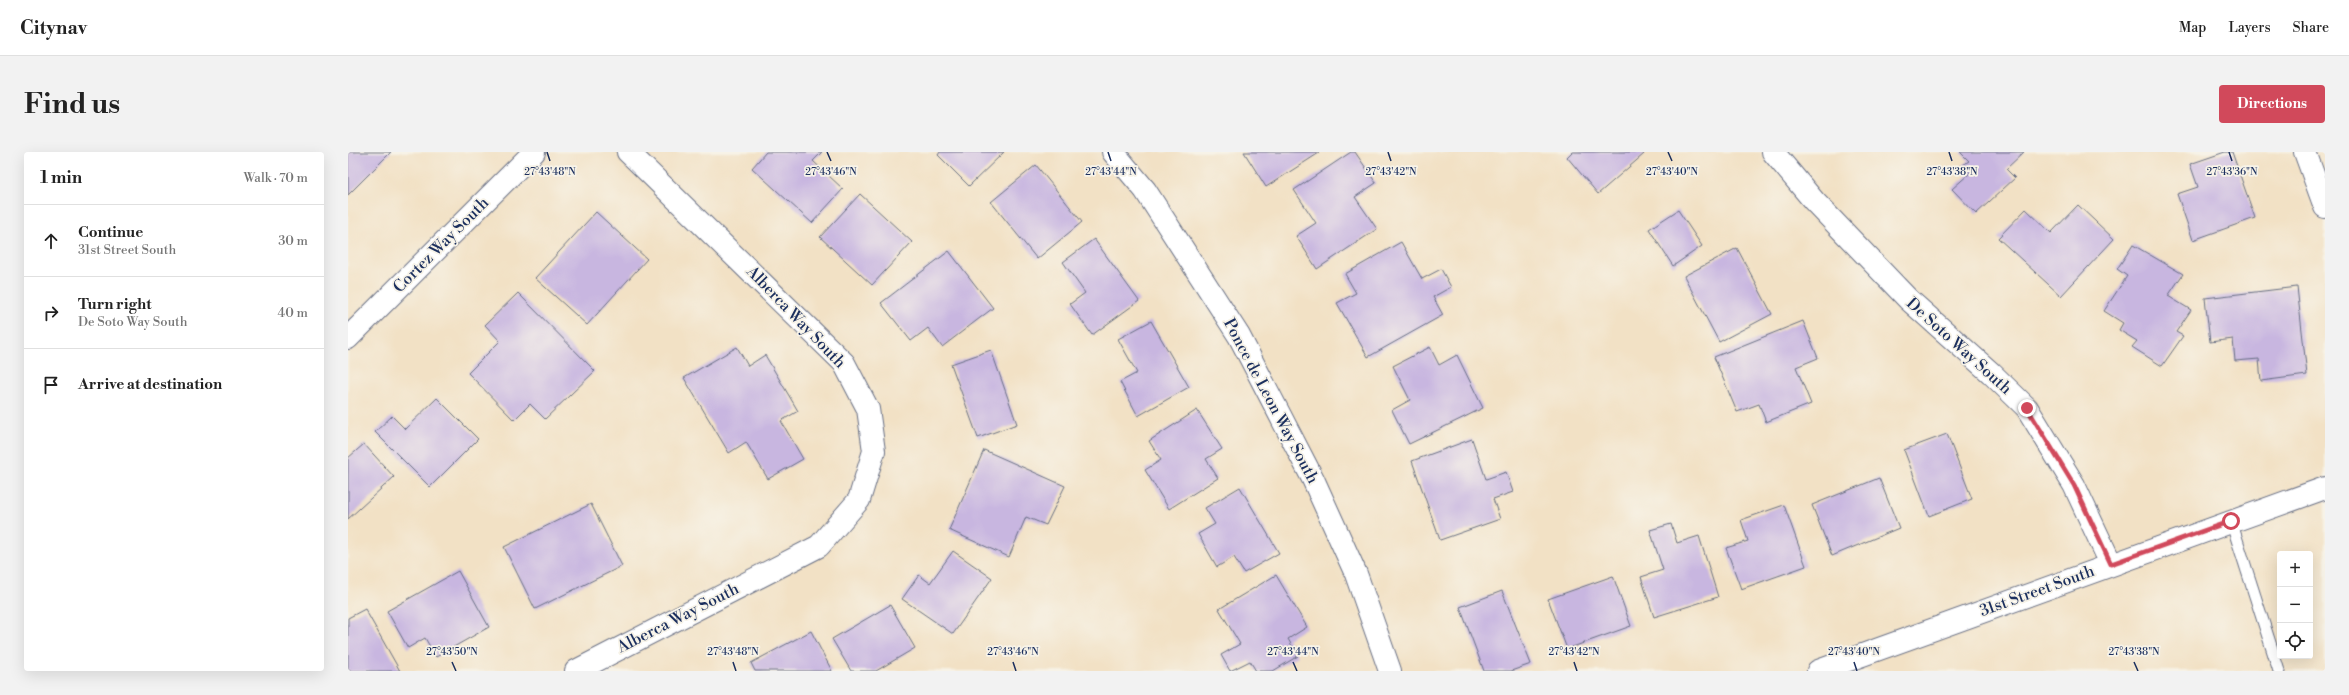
<!DOCTYPE html>
<html lang="en">
<head>
<meta charset="utf-8">
<style>
	:root { --surface:#fff; --page:#f2f2f2; --text:#222; --muted:#767676; --line:#e0e0e0; --accent:#d1495b }
	body { margin:0; font-family:"Libre Bodoni",serif; background:var(--page); color:var(--text) }
	.controls { position:absolute; right:12px; bottom:12px; display:grid; overflow:hidden; border-radius:4px; box-shadow:0 4px 16px #0002 }
	.controls button { width:36px; height:36px; display:grid; place-items:center; padding:0; border:0; border-bottom:1px solid var(--line); background:var(--surface); color:var(--text); font:20px sans-serif }
	.stop { position:absolute; width:12px; height:12px; margin:-9px; border:3px solid #d1495b; border-radius:50%; background:#fff }
	.stop.end { background:#d1495b; border-color:#fff; box-shadow:0 1px 4px #0008 }
	.list { margin:0; padding:0; list-style:none }
	h2 { display:flex; justify-content:space-between; align-items:center; height:52px; margin:0; padding:0 16px; font-size:17px }
	h2 small { font-size:13px; font-weight:400; color:var(--muted) }
	.list li { display:grid; grid-template-columns:26px 1fr auto; gap:12px; align-items:center; box-sizing:border-box; height:72px; padding:0 16px; border-top:1px solid var(--line) }
	.list b { display:block; font-size:15px; white-space:nowrap }
	.list p { margin:0; font-size:13px; white-space:nowrap; color:var(--muted) }
	.list em { font-size:13px; font-style:normal; color:var(--muted) }
	.icon { flex:none; width:22px; height:22px; fill:none; stroke:currentColor; stroke-width:2; stroke-linecap:round; stroke-linejoin:round }
	.map { position:relative; flex:none; width:1977px; height:519px; overflow:hidden; border-radius:4px }
	header { display:flex; align-items:center; gap:24px; box-sizing:border-box; height:56px; padding:0 20px; background:var(--surface); border-bottom:1px solid var(--line) }
	header strong { font-size:19px }
	nav { display:flex; gap:22px; margin-inline-start:auto; font-size:14px }
	.intro { display:flex; align-items:center; justify-content:space-between; box-sizing:border-box; height:96px; padding:0 24px }
	h1 { margin:0; font-size:28px }
	.button { padding:10px 18px; border-radius:4px; background:var(--accent); color:#fff; font-size:14px; font-weight:700 }
	main { display:flex; gap:24px; padding:0 24px }
	aside { flex:1; background:var(--surface); border-radius:4px; box-shadow:0 4px 16px #0002 }
	.map>svg:first-child { display:block }
</style>
</head>
<body>
<header>
<strong>Citynav</strong>
<nav><a>Map</a><a>Layers</a><a>Share</a></nav>
</header>
<div class="intro"><h1>Find us</h1><a class="button">Directions</a></div>
<main>
<aside>
<h2>1 min<small>Walk · 70 m</small></h2>
<ul class="list">
<li><svg class="icon" aria-label="ahead" viewBox="0 0 24 24"><path d="M12 20V5M6 11l6-6 6 6"/></svg><div><b>Continue</b><p>31st Street South</p></div><em>30 m</em></li>
<li><svg class="icon" aria-label="right" viewBox="0 0 24 24"><path d="M7 20v-9h11M14 6l5 5-5 5"/></svg><div><b>Turn right</b><p>De Soto Way South</p></div><em>40 m</em></li>
<li><svg class="icon" aria-label="arrive" viewBox="0 0 24 24"><path d="M6 21V4h12l-3 4 3 4H6"/></svg><div><b>Arrive at destination</b></div></li>
</ul>
</aside>
<div class="map">
<svg width="1977" height="519" viewBox="0 0 1977 519">
	<rect width="100%" height="100%" fill="#f7f3e8"/>
	<filter id="ink" filterUnits="userSpaceOnUse"><feTurbulence type="fractalNoise" baseFrequency=".025" numOctaves="2"/><feDisplacementMap in="SourceGraphic" scale="8" xChannelSelector="R" yChannelSelector="G"/><feConvolveMatrix kernelMatrix="1 2 1 2 8 2 1 2 1" color-interpolation-filters="sRGB"/></filter>
	<filter id="wash" filterUnits="userSpaceOnUse"><feTurbulence type="fractalNoise" baseFrequency=".012" numOctaves="4" result="noise"/><feDisplacementMap in="SourceGraphic" scale="16" xChannelSelector="R" yChannelSelector="G"/><feGaussianBlur stdDeviation="0.9" result="paint"/><feColorMatrix in="noise" values="0 0 0 0 0 0 0 0 0 0 0 0 0 0 0 0 0 1.4 0 .05"/><feComposite in="paint" operator="in"/></filter>
	<g filter="url(#wash)">
		<rect width="100%" height="100%" fill="#f2e1c5"/>
		<g id="blocks">
			<path fill="#c8b6e0" d="M0 0H43L0 43Z
				M418 0H474L465 9 495 37 464 71 404 16Z
				M592 0H656L621 34 590 3Z
				M896 0H970L971 1 918 35Z
				M1003 0H1007L1028 31 1007 45 1029 77 969 117 948 84 968 71 946 38Z
				M1224 0H1294L1296 2 1250 42 1219 5Z
				M1612 0H1676L1658 17 1667 26 1628 62 1604 37 1622 21 1615 13 1621 9Z
				M1877 0H1884L1907 66 1845 88 1829 42 1850 35 1842 12Z
				M688 13 734 70 689 107 643 50Z
				M512 42 564 90 524 133 472 85Z
				M1730 53 1766 87 1713 144 1650 86 1678 57 1703 81Z
				M1330 58 1354 94 1325 114 1301 77Z
				M248 60 299 107 239 173 187 126Z
				M746 87 791 149 744 183 722 152 737 141 715 110Z
				M1053 90 1074 127 1093 117 1103 135 1085 145 1095 163 1020 205 989 151 1008 141 997 122Z
				M1785 93 1835 122 1820 144 1843 158 1828 180 1835 184 1814 214 1784 195 1789 189 1771 178 1775 171 1756 159 1779 124 1769 117Z
				M1389 96 1424 162 1371 190 1336 124Z
				M601 99 645 156 594 195 580 176 563 189 533 151Z
				M1949 135 1959 223 1913 229 1911 207 1887 209 1885 187 1862 190 1857 146Z
				M170 141 247 219 197 267 182 252 166 268 120 221 152 189 137 173Z
				M803 169 841 235 790 264 772 230 789 221 770 187Z
				M1455 169 1470 206 1448 215 1463 252 1418 270 1411 252 1389 260 1366 205Z
				M389 195 400 214 417 203 450 259 433 269 455 307 420 327 398 290 381 301 336 226Z
				M1082 195 1091 213 1109 203 1135 256 1061 292 1044 258 1062 248 1045 214Z
				M643 198 669 272 630 286 603 212Z
				M89 246 130 287 82 335 27 280 44 264 57 277Z
				M849 258 874 297 858 307 870 326 821 357 797 318 813 308 801 289Z
				M1599 282 1624 347 1581 364 1556 298Z
				M1124 287 1138 327 1158 320 1165 340 1145 347 1152 367 1092 388 1064 309Z
				M16 292 46 325 0 367V306Z
				M636 298 717 334 698 373 678 365 661 405 601 378Z
				M1531 326 1551 376 1484 404 1464 353Z
				M892 335 931 401 896 421 886 405 869 415 850 382 867 372 857 356Z
				M243 352 274 414 187 457 156 395Z
				M1436 353 1458 414 1393 437 1378 396 1400 389 1393 368Z
				M1323 372 1329 391 1351 384 1370 445 1306 465 1293 425 1315 418 1302 378Z
				M605 399 644 426 605 482 554 447 571 423 582 431Z
				M110 419 141 475 88 505 77 486 60 496 39 459Z
				M928 423 959 475 940 487 950 504 925 519H908L902 509 882 519 873 503 892 492 871 457Z
				M1265 424 1283 474 1219 497 1200 447Z
				M1154 439 1183 512 1163 519H1136L1112 455Z
				M542 453 567 496 528 519H503L484 487Z
				M17 457 52 519H0V466Z
				M463 479 484 519H407L403 511Z"/>
		</g>
	</g>
	<g filter="url(#ink)">
		<use href="#blocks" fill-opacity="0" stroke="#666d82" stroke-width="1"/>
		<g fill="none" stroke-linecap="round" stroke-linejoin="round">
			<g stroke="#666d82" stroke-width="13">
				<path id="service" d="M1883 369 1931 519"/>
			</g>
			<g stroke="#666d82" stroke-width="24">
				<path id="minor" d="M765 0 797 38 891 184 965 327 1008 422 1042 519
					M1957 0 1977 55
					M0 186 186 0
					M228 519 471 394 511 348 526 299 520 257 496 211 280 0"/>
			</g>
			<g stroke="#666d82" stroke-width="24">
				<path id="tertiary" d="M1425 0 1466 49 1560 147 1643 221 1679 256 1726 333 1763 412
					M1470 519 1977 336"/>
			</g>
			<use href="#service" stroke="#fff" stroke-width="11"/>
			<use href="#minor" stroke="#fff" stroke-width="22"/>
			<use href="#tertiary" stroke="#fff" stroke-width="22"/>
		</g>
	</g>
	<g fill="none" stroke-linecap="round" stroke-linejoin="round" filter="url(#ink)">
		<path stroke="#d1495b" stroke-width="5" d="M1679 256 1726 333 1763 412 1883 369"/>
	</g>
	<path fill="none" stroke="#1b2f5e" stroke-width="1.5" d="M199 0 202 9M479 0 483 9M760 0 763 9M1040 0 1043 9M1320 0 1324 9M1601 0 1604 9M1881 0 1884 9M104 510 108 519M385 510 388 519M665 510 668 519M945 510 949 519M1226 510 1229 519M1506 510 1509 519M1786 510 1790 519"/>
	<g text-anchor="middle" dominant-baseline="central" stroke-width="3.5" stroke-linejoin="round" paint-order="stroke">
		<g font-size="16" fill="#1b2f5e" stroke="#f7f3e8">
			<text transform="translate(93 93) rotate(-45)">Cortez Way South</text>
			<text transform="translate(448 165) rotate(46)">Alberca Way South</text>
			<text transform="translate(1611 194) rotate(42)">De Soto Way South</text>
			<text transform="translate(923 249) rotate(62)">Ponce de Leon Way South</text>
			<text transform="translate(1689 439) rotate(-20)">31st Street South</text>
			<text transform="translate(330 466) rotate(-27)">Alberca Way South</text>
		</g>
	</g>
	<g font-size="10" text-anchor="middle" fill="#1b2f5e" stroke="#f7f3e8" stroke-width="3.5" stroke-linejoin="round" paint-order="stroke">
		<text x="202" y="23">27°43'48"N</text>
		<text x="483" y="23">27°43'46"N</text>
		<text x="763" y="23">27°43'44"N</text>
		<text x="1043" y="23">27°43'42"N</text>
		<text x="1324" y="23">27°43'40"N</text>
		<text x="1604" y="23">27°43'38"N</text>
		<text x="1884" y="23">27°43'36"N</text>
		<text x="104" y="503">27°43'50"N</text>
		<text x="385" y="503">27°43'48"N</text>
		<text x="665" y="503">27°43'46"N</text>
		<text x="945" y="503">27°43'44"N</text>
		<text x="1226" y="503">27°43'42"N</text>
		<text x="1506" y="503">27°43'40"N</text>
		<text x="1786" y="503">27°43'38"N</text>
	</g>
</svg>
<div class="controls">
<button>+</button>
<button>−</button>
<button><svg class="icon" aria-label="locate" viewBox="0 0 24 24"><circle cx="12" cy="12" r="6"/><path d="M12 2v4M12 18v4M2 12h4M18 12h4"/></svg></button>
</div>
<div class="stop" style="left:1883px;top:369px"></div>
<div class="stop end" style="left:1679px;top:256px"></div>
</div>
</main>
</body>
</html>
